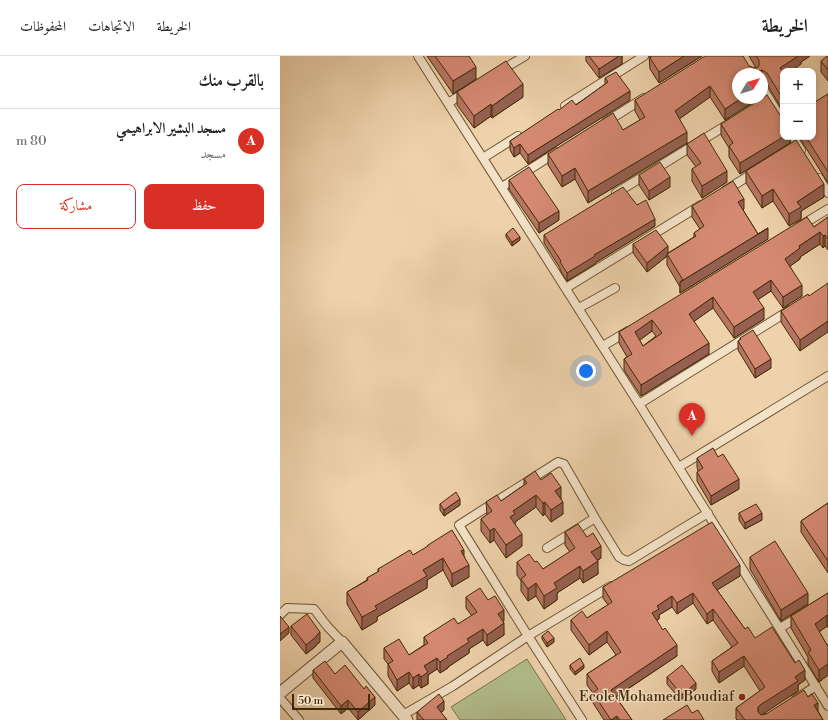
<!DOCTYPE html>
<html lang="ar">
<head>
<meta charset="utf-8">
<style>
	:root { --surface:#fff; --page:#f2f2f2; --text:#222; --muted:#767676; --line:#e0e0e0; --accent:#d93025 }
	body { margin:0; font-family:"Libre Bodoni",Amiri,serif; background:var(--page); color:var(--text); direction:rtl }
	.controls { position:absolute; right:12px; top:12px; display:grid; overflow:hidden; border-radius:8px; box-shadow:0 2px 6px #0003 }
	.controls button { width:36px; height:36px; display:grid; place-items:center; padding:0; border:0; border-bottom:1px solid var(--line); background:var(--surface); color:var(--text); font:20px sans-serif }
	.compass { position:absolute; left:452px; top:12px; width:36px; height:36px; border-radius:50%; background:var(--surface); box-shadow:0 2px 6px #0003; rotate:52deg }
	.scale { position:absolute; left:12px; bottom:10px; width:78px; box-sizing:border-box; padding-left:4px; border:2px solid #422b07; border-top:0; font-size:11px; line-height:14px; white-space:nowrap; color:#422b07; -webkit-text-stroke:3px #f4e2c8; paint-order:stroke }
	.you { position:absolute; left:306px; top:315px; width:14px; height:14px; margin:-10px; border:3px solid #fff; border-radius:50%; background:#1a73e8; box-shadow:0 0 0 6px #1a73e833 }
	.badge { display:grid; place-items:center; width:26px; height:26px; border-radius:50%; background:var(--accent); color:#fff; font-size:13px; font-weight:700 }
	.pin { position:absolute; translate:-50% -33px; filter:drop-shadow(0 1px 2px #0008) }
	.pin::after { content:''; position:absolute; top:21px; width:14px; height:12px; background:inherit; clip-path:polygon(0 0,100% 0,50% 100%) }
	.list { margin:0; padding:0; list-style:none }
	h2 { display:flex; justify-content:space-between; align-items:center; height:52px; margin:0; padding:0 16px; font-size:17px }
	h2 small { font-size:13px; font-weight:400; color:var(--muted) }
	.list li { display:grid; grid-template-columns:26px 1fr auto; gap:12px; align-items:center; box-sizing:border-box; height:64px; padding:0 16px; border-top:1px solid var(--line) }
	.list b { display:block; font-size:15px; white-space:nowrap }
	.list p { margin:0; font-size:13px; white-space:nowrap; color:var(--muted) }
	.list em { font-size:13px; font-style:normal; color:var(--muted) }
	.actions { display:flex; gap:8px; padding:12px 16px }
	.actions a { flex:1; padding:9px 0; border:1px solid var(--accent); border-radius:8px; text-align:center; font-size:14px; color:var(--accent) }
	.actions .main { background:var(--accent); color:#fff }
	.map { position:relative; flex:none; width:548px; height:664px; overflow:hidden; direction:ltr }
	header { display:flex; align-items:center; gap:24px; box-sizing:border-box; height:56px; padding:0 20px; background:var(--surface); border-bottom:1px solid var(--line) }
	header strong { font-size:19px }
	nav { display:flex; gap:22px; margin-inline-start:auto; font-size:14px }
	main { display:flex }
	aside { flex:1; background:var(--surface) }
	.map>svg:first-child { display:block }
</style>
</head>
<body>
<header>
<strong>الخريطة</strong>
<nav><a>الخريطة</a><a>الاتجاهات</a><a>المحفوظات</a></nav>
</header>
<main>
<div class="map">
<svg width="548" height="664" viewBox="0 0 548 664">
	<rect width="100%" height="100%" fill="#eed2ab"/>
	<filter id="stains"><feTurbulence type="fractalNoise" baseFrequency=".005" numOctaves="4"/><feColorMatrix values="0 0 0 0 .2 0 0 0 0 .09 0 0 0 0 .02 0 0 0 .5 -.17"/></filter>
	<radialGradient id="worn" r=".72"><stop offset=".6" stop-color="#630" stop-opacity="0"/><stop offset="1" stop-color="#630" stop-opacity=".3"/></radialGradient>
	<path fill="#b2bd8e" stroke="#7a744a" d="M247 603 286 664H180L171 651Z"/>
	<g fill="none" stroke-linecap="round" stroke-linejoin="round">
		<g stroke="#6d5530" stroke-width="10">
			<path id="minor" d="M138 0 359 348 548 650
				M220 15 245 0
				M482 31 503 65
				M168 47 186 36
				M285 50 364 0
				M326 66 364 42
				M513 81 521 94
				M203 102 238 80
				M539 122 548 137
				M222 131 277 96
				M446 134 475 116
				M336 137 450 67
				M520 170 548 153
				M286 232 421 149
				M299 252 335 232
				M323 290 348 275
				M359 348 510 254
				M399 411 548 320
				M267 492 315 462 339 501 344 504 349 505 428 457
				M0 559 7 552 34 553 47 570 62 586
				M500 572 519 561
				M0 642 19 664
				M516 643 536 630
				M123 659 173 630 248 580 331 530
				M302 664 248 580 179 469 278 406 284 408 315 462"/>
		</g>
		<g stroke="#6d5530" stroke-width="13">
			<path id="tertiary" d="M0 637 62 586 127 664"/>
		</g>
		<use href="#minor" stroke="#f4e2c8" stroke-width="8"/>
		<use href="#tertiary" stroke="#f4e2c8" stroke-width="11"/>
	</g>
	<path fill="#b77663" stroke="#422b07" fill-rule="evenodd" d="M147 0H189L196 23 173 38Z
		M306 0H342V8L319 22 306 5Z
		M369 0H422L379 27 370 13Z
		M469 0H530L521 6V8L503 15V55L487 28 482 26V18L458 42H480L445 64 430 41 399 63 407 87 308 147 295 123 282 131 268 109V98L343 74 360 64 355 55V44L469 10 474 12H476Z
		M548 0V25L541 16V5Z
		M325 22 350 44 248 108 240 97 234 101 230 94V85L279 54 296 49 325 28Z
		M177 36 243 41 212 62 211 60 194 72 177 49Z
		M548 38V127L519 81H533L534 47Z
		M441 68 510 81V87L460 118 449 101V92L441 79Z
		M407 88 447 126 422 142 412 125V113L416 111 407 99Z
		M466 115 544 141 521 155V163L509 170 493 145 482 152 466 127Z
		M359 119 390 131 369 144 359 129Z
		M229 124 279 164 259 177 229 133Z
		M357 149 375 170 315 207V208L287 225 280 214V212L264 187V179Z
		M412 150 464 153 463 154 478 178 488 183 400 237V231L387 209V200L367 216 353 197V188L388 197 414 181V177L420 173 412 161Z
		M548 161V194L545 190 543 192 540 188 520 201V203L510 210 522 240 503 252 491 235 478 243 484 263 454 282 433 252 414 265 429 298 361 340 344 314V303L347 301 339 287V276L534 171ZM372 275 376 280 363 290 359 284Z
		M226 178 240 184 232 190 226 181Z
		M529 240 520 295 501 266V255Z
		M460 282 491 312 475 322 458 294V285L460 284Z
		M417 402 459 433 431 449 417 425V416L418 415 417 411Z
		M244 423 261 424 281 442 283 458 271 466 265 458 263 460 256 451 235 466V468L242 490 226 502 214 484 210 487 201 475V463L207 459 206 446 221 445 244 429Z
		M548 447V517L521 476V465Z
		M160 448 180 449 164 460 160 454Z
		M459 457 482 464 465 473 459 464Z
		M285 476 321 502 317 505 318 518 303 527 300 522 277 537V544L264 553 256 540 248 545 241 535V525L237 519V506H255L263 513 290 496 285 489Z
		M148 489 184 500 189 521 172 531 163 514 147 524V532L97 561V565L82 574 67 548V536L87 524V522L98 516V513L133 499 148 491Z
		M470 501 528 548 501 565 470 513Z
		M460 520 437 534 465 573 475 582 525 624 518 629V635L482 658 538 655 543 664H457L456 663V652L480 635 464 610 439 627 432 615V605L452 591 433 564 427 568 413 547 397 558 392 551 379 559V563L376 565 397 600 336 641 352 664H324L313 647V637L307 629V618L336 599 327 586 309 599 291 574V564L307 562 328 549 323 542V531Z
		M548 537V572L547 570 539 576 547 589 548 588V619L539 626 528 608V601L511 572V560Z
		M186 541 224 565 223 566 224 579 207 590 203 584 189 593V597L168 611V612L160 617 157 613 148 619V628L141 632 139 629 133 633 129 627 117 635 108 620V608L104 603V592L129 599 144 589V581L178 568 192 560 186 552Z
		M11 570 40 586 36 589V590L26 598 11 579Z
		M262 580 274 586 267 591 262 583Z
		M290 609 304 612 295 619 290 613Z
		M33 614 55 618 95 649 78 664 68 652 61 658 33 622Z
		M387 621 416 633 402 645 387 628Z
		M164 654 161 657 167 664H137V656Z"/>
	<path fill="#956050" stroke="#422b07" d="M339 0H342V8L319 22V13Z
		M404 0H422L379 27V16Z
		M518 0H530L521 6V8L512 15H503V22L500 12Z
		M196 11V23L173 38V25Z
		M482 14V26V18H477L479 15Z
		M243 28V41L212 62V50Z
		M430 30V41L395 66V55Z
		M350 35V44L248 108V99Z
		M462 42H480L445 64V53Z
		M211 48V60L194 72V60Z
		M407 76V87L308 147V135Z
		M503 81H510V87L460 118V107Z
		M240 88V97L234 101V92Z
		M295 112V123L282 131V120Z
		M447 115V126L422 142V130Z
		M390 121V131L369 144V135Z
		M544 128V141L521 155V163L509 170V158L517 146Z
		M493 133V145L482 152V140Z
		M464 143V153L458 157V146Z
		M279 155V164L259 177V167Z
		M375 163V170L315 207V208L287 225V217L314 199Z
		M488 172V183L400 237V226Z
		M540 176V188L520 201V203L505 214V203L519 190Z
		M545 179V190L543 192V180Z
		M240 181V184L232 190V186Z
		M388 190V199L387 198V200L367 216V207Z
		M491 224V235L473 247V236Z
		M522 229V240L503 252V241Z
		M433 241V252L409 269V258Z
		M484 252V263L454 282V271Z
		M372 264V275L355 288V276Z
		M548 265V276L520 295V284Z
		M429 287V298L361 340V329Z
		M491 303V312L475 322V313Z
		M459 423V433L431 449V440Z
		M281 431V443L275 435Z
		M256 439V451L235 466V470L230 461 233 455Z
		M180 443V449L164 460V454Z
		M265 446V458L263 460V447Z
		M283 446V458L271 466V454Z
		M482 457V464L465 473V467Z
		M214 472V484L210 487V475Z
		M242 478V490L226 502V489Z
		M321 490V502L311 508V496Z
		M184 494V506L181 495Z
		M163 502V514L147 524V532L97 561V565L82 574V561L95 550 143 514Z
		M318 505V518L303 527V515Z
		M189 509V521L172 531V518Z
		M460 509V520L432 537V527Z
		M300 510V522L277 537V544L264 553V540L274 527Z
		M256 527V540L248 545V533Z
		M413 537V547L397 558V547Z
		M528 537V548L501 565V554Z
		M392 540V551L379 559V563L372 568V557L377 550Z
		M433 553V564L427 568V558Z
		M224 554V565L218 569V558Z
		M547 559V570L535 579V568Z
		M224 567V579L207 590V579Z
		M9 571V577L0 585V578Z
		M203 573V584L189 593V597L168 611V612L160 617V606L187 583Z
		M327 575V586L309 599V589Z
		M40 576V586L36 589V590L26 598V589Z
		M274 582V586L267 591V587Z
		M397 589V600L331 644V634Z
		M464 600V610L439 627V616Z
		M157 602V613L148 619V628L141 632V621L144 610Z
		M548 608V619L539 626V614Z
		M304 609V612L295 619V616Z
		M525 614V624L518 629V635L480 660 478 662V651L480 649 515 621Z
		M129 616V627L117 635V624Z
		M139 618V629L133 633V622Z
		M416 627V633L402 645V639Z
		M95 641V649L78 664V656Z
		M68 644V652L61 658V650Z
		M164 645V654L157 660V651Z
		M538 647V657L534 649Z
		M337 660V664H331Z"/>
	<path fill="#d58973" stroke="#422b07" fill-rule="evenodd" d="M155 0H189L196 11 173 25Z
		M309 0H339L319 13Z
		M372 0H404L379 16 370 2Z
		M425 0H463L469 10 474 12H477L479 10V4L476 0H518L500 12 503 16V43L487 17 482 14 479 15 477 18H458V42H462L445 53 430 30 395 55 407 76 308 135 295 112 282 120 268 98 333 57 343 74 365 61 355 44Z
		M547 0H548V14L541 5Z
		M226 5 243 28 212 50 211 48 194 60 177 36Z
		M336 16 350 35 248 99 240 88 234 92 230 85 278 53 279 54 292 44 296 49 328 26 325 22Z
		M548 38V116L526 81H533V47Z
		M487 39 500 59H503V81L460 107 449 90 453 87 441 68Z
		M424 77 447 115 422 130 412 113 421 107 407 88Z
		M516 84 544 128 517 146 521 151 509 158 493 133 482 140 466 115Z
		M380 106 390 121 369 135 359 119Z
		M249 111 279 155 259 167 229 124Z
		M453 125 464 143 458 146 478 178 488 172 400 226 403 224 387 198 416 180 414 177 424 170 412 150Z
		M343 131 357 149 366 144 375 163 314 199 315 200 287 217 280 206 281 205 264 179Z
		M527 161 534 171 548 161V183L545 179 543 180 540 176 519 190 520 192 505 203 522 229 503 241 491 224 473 236 484 252 454 271 433 241 409 258 429 287 361 329 344 303 352 298 339 276ZM372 264 382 277 363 290 355 276Z
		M233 172 240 181 232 186 226 178Z
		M376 174 388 190 367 207 353 188Z
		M548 227V265L520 284 501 255 528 238 529 240Z
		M473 274 491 303 475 313 458 285 461 283 460 282Z
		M433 392 438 401 443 398 459 423 431 440 417 416 423 412 417 402Z
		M255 415 261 424 271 417 281 431 275 435 283 446 271 454 265 446 263 447 256 439 233 455 235 458 230 461 242 478 226 489 214 472 210 475 201 463 212 455 206 446 217 439 221 445 247 427 244 423Z
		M176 436 180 443 164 454 160 448Z
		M548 447V505L521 465Z
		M476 448 482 457 465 467 459 457Z
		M432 466 460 509 432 527 465 573 468 571 475 582 492 571 515 607 519 604 525 614 515 621 518 625 480 649 478 651V656L481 659 486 658 524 634 528 641 532 638 538 647 534 649 543 664H465L456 652 485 631 464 600 439 616 432 605 458 587 433 553 427 558 413 537 397 547 392 540 377 550 379 553 372 557 383 574 385 572 397 589 331 634 352 664H340L337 660 331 664 313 637 318 633 307 618 341 596 327 575 309 589 291 564 302 555 307 562 332 546 323 531Z
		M298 468 307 481 313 477 321 490 311 496 318 505 303 515 300 510 274 527 277 532 264 540 256 527 248 533 241 523 246 519 237 506 249 498 255 506 257 505 263 513 295 492 285 476Z
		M172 474 184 494 181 495 189 509 172 518 163 502 143 514 147 520 95 550 97 553 82 561 67 536 88 524 87 522 99 515 98 513 130 494 133 499 148 490V489Z
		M495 485 528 537 501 554 470 501Z
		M200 532 208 544 215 540 224 554 218 558 224 567 207 579 203 573 187 583 189 586 167 600 168 601 160 606 157 602 144 610 148 616 141 621 139 618 133 622 129 616 117 624 108 608 113 605 104 592 119 583 129 599 148 587 144 581 174 562 178 568 197 556 186 541Z
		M548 537V560L547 559 535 568 547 589 548 588V608L539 614 528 596 531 594 511 560Z
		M27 558 40 576 36 580V581L26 589 11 570Z
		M0 560 9 571 0 578Z
		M268 575 274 582 267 587 262 580Z
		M300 602 304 609 295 616 290 609Z
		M45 605 55 618 65 609 84 633 86 630 95 641 78 656 68 644 61 650 33 614Z
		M402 609 416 627 402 639 387 621Z
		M159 638 164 645 157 651 167 664H144L137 656Z
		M407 649 412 657 418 654 424 664H383Z"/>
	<circle fill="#8f2418" stroke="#f4e2c8" stroke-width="1.5" cx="462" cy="641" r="4"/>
	<g text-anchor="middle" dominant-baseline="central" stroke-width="3" stroke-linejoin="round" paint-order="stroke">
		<g font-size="14" fill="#422b07" stroke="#f4e2c8" text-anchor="end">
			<text x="454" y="641">Ecole Mohamed Boudiaf</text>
		</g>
	</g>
	<rect width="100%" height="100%" filter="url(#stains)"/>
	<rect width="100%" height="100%" fill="url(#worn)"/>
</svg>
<div class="controls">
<button>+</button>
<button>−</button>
</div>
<svg class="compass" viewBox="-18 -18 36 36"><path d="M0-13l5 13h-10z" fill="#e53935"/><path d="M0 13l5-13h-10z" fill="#767676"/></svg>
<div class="scale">50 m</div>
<div class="you"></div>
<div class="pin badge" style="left:412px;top:380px">A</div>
</div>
<aside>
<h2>بالقرب منك<small></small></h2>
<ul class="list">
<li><span class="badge">A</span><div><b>مسجد البشير الابراهيمي</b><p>مسجد</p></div><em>80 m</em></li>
</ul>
<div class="actions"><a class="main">حفظ</a><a>مشاركة</a></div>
</aside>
</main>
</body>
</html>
